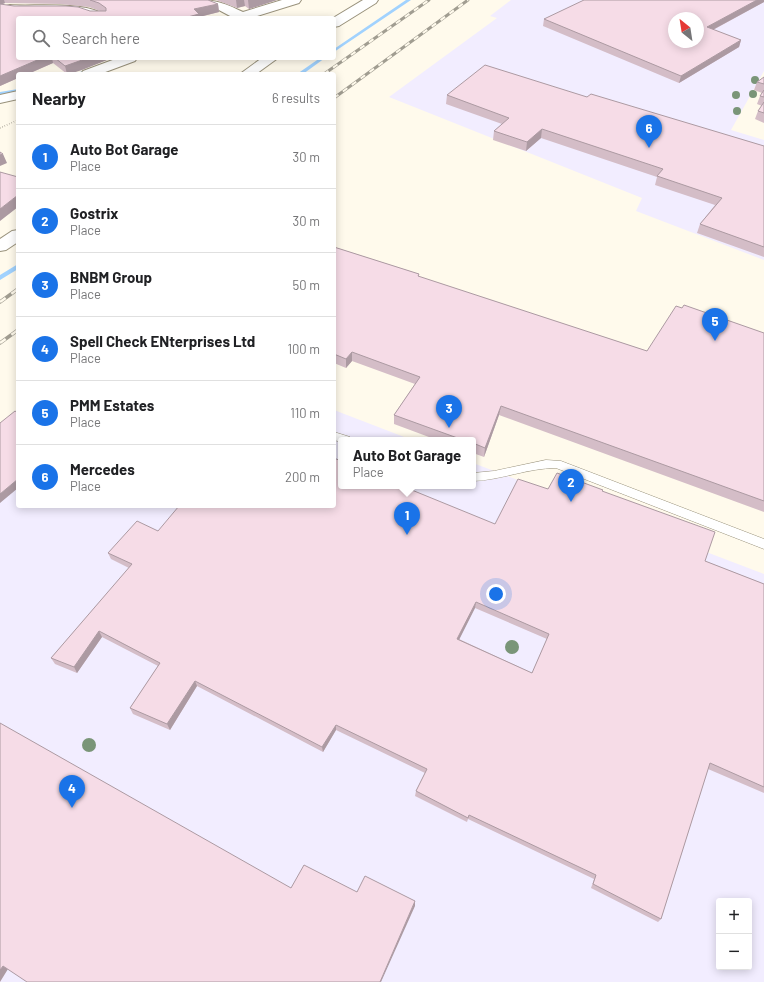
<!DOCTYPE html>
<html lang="en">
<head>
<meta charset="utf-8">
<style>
	:root { --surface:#fff; --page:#f6f6f6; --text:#202124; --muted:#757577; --line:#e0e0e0; --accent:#1a73e8 }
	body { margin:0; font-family:Barlow,sans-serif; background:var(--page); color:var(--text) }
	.controls { position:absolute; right:12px; bottom:12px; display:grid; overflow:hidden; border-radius:4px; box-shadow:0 2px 10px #0003 }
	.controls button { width:36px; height:36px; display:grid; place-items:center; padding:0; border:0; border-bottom:1px solid var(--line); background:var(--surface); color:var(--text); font:20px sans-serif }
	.compass { position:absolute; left:668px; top:12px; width:36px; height:36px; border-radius:50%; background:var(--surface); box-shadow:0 2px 10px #0003; rotate:330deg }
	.you { position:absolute; left:496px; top:594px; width:14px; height:14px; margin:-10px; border:3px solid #fff; border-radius:50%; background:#1a73e8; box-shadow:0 0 0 6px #1a73e833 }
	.badge { display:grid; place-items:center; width:26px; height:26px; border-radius:50%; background:var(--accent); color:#fff; font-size:13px; font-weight:700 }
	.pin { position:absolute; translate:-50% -33px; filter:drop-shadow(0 1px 2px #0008) }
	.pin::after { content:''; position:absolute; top:21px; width:14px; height:12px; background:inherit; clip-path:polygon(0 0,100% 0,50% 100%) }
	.popup { position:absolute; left:338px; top:437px; width:138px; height:52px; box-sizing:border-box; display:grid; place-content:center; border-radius:4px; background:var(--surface); filter:drop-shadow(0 1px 3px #0005); font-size:13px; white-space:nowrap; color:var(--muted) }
	.popup b { font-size:15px; color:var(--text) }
	.popup::after { content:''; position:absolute; left:50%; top:100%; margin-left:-8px; border:8px solid transparent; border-top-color:var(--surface) }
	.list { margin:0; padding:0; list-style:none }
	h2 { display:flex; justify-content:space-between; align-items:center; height:52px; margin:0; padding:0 16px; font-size:17px }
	h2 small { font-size:13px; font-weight:400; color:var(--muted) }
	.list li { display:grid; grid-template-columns:26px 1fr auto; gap:12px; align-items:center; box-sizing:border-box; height:64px; padding:0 16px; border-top:1px solid var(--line) }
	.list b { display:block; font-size:15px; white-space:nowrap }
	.list p { margin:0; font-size:13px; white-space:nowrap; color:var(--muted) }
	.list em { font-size:13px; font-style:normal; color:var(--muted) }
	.icon { flex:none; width:22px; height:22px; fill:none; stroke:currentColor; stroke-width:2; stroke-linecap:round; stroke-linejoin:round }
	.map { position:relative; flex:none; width:764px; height:982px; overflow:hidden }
	.search { position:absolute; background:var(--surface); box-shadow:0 2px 10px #0003; left:16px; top:16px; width:320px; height:44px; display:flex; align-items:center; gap:10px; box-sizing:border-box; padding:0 14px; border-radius:4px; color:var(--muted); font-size:15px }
	.panel { position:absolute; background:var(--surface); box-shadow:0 2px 10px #0003; left:16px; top:72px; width:320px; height:436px; border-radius:4px }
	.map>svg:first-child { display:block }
</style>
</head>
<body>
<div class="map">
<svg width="764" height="982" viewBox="0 0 764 982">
	<rect width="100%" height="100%" fill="#fffaec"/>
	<path fill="#f2edff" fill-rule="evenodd" d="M511 0H764V71L731 130 764 140V260L636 211 642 198 389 97 497 18 490 16ZM674 18H698V42H674Z
		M334 410 412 440H341V486H473V463L764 574V982H0V429L18 415V506H334ZM719 901H749V967H719Z"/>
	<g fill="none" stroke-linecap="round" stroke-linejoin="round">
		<path fill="#a1d2fe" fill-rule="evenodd" d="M406 0H411L334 52V49Z
			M320 58H325L303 74H297Z
			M90 68 94 69 83 74H75Z
			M18 89V93L0 96V92Z
			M18 264V269L0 280V275Z"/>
		<g stroke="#99927c" stroke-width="1">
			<path id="lane" d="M334 432 350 437 351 440H341V442L334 440Z
				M546 460 561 461 764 539V549L556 468C528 468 501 480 473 481V473L494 471Z"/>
		</g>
		<g stroke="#99927c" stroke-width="2">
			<path id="street" d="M196 0C217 0 224 3 243 12L282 0H301L299 3 251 18H232V17L217 9 198 3Z
				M363 0H378L376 3 339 26 334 27 333 18Z
				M10 5C33 7 93 0 107 18H92L80 13 70 12 21 14 6 12 4 9 6 6Z
				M118 58H137L135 61 100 74H81L83 71Z
				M262 58H278L256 74H240Z
				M18 91V99L0 103V95Z
				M18 230V242L6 250 0 251V239L12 231Z"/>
		</g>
		<path stroke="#918d82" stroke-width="1.5" stroke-dasharray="0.5 2" stroke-linecap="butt" d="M0 128 18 120"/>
		<use href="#lane" fill="#fff" fill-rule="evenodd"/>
		<use href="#street" fill="#fff" fill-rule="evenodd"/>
		<g stroke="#a19d91" stroke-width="3">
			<path id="rail-far1" d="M324 74 429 0
				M334 98 468 0"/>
		</g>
		<g stroke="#a19d91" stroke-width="3.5">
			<path id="rail" d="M0 302 18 289
				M0 343 18 330"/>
		</g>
		<use href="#rail-far1" stroke="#fffaec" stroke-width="2" stroke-dasharray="5.5" stroke-linecap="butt"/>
		<use href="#rail" stroke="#fffaec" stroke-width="2.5" stroke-dasharray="7" stroke-linecap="butt"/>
	</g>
	<g fill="#7a9578">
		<circle cx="755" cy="80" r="4"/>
		<circle cx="753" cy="94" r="4"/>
		<circle cx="736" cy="95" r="4"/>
		<circle cx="737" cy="111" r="4"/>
		<circle cx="512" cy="647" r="7"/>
		<circle cx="89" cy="745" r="7"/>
	</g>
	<path fill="#d4bdc7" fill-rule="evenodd" d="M0 0H208L218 4 219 12 199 17V18H18V58H112L69 74H67L53 63 28 74H18V78L0 86ZM5 3 60 4 89 7 100 11H90L14 6 1 5Z
		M216 0H277L249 9 245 6 237 8Z
		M764 0V2L713 30 741 40 739 47 679 83 543 26 544 19Z
		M764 77V123L755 119 758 111 762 106 757 104 760 96 762 93 754 90 757 82Z
		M447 95 587 97 764 146V257L697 233 700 224 715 205 655 185 657 177 541 138 526 151 493 140 494 131 502 124 446 104Z
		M334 247 419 274V277L647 351 764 333V512L499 415 484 457 473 453V440H437L394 424V415L415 384 352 361 346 368 334 363Z
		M548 489 603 492 705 561 764 584V793L708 769 661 919 658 922 591 888 594 879 468 819 467 822 415 796 416 791 425 773 336 730 323 752 197 686 170 730 133 714 130 708 158 666 102 637 77 673 55 664 51 658 129 568 111 559 108 553 158 531 495 524ZM475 608 547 639 532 673 459 639Z"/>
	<path fill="#ac9aa2" d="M0 0H4L5 3 0 5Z
		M236 0H244L245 6 237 8Z
		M248 0H277L249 9Z
		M757 0H764V2L705 34 707 27Z
		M218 4 219 12 199 17V18H184L194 9Z
		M741 40 739 47 679 83 681 76Z
		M42 58H52L53 63 28 74H18V78L0 86V76Z
		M88 58H112L82 70 69 74H67L65 66Z
		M542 129 541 138 526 151 527 142Z
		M3 154 7 163 0 166V155Z
		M18 195V207L0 221V209Z
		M352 352V361L346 368V359Z
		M501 406 499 415 484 457 485 448Z
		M18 479V488L0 503V494Z
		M476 602 475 608 457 644V639Z
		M99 631 102 637 77 673 74 667Z
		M195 681 197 686 170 730 167 724Z
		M336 725V730L323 752 322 747Z
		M415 901V906L381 982H380Z
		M3 966 8 969 0 982V970Z"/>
	<path fill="#f6dce7" stroke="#ac9aa2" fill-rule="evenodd" d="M90 0H208L218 4 194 9 199 14 184 18H18V58H42L0 76V4L14 6H66L78 7 90 11H106V8L99 3Z
		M584 0H757L707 27 741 40 681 76 544 19ZM674 18H698V42H674Z
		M55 58H88L65 66Z
		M485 65 587 97 591 94 764 146V247L700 224 722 198 657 176 663 169 542 129 527 142 494 131 509 118 447 95Z
		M764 77V84L757 82Z
		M764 90V97L760 96Z
		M764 102V113L758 111Z
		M0 152 3 154 0 155Z
		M0 172 18 177V195L0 209Z
		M334 247 419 274 418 276 647 351 676 306 682 308 684 305 764 333V501L501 406 485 448 473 443V440H463L394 415 420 377 352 352 346 359 334 354Z
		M15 411 18 413V479L0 494V423Z
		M334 458 341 461V486H402L495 524 518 479 548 489 557 473 603 490 602 491 715 532 705 561 764 584V787L710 763 661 919 593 884 596 875 469 815 468 818 416 791 427 769 336 725 322 747 195 681 167 724 130 708 160 663 99 631 74 667 51 658 132 564 108 553 137 521 158 531 179 506H334ZM476 602 549 634 532 673 457 639Z
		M0 723 291 888 304 865 357 892 365 876 415 901 380 982H27L3 966 0 970Z"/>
</svg>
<div class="controls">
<button>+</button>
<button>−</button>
</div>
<svg class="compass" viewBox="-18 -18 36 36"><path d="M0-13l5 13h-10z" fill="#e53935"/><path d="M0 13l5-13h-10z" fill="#757577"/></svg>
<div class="you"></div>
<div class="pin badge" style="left:407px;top:535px">1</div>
<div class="popup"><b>Auto Bot Garage</b>Place</div>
<div class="pin badge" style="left:571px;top:502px">2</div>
<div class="pin badge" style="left:449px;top:428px">3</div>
<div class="pin badge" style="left:72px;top:808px">4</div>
<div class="pin badge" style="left:715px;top:341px">5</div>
<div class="pin badge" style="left:649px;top:148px">6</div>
<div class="search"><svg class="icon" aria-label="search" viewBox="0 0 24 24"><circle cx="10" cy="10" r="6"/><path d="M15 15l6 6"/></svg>Search here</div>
<section class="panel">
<h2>Nearby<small>6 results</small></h2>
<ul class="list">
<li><span class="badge">1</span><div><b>Auto Bot Garage</b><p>Place</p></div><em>30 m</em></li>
<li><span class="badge">2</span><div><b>Gostrix</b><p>Place</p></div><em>30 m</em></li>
<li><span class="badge">3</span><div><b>BNBM Group</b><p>Place</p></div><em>50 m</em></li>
<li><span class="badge">4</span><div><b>Spell Check ENterprises Ltd</b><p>Place</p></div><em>100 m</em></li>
<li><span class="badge">5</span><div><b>PMM Estates</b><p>Place</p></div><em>110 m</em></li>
<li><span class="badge">6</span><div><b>Mercedes</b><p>Place</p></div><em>200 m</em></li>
</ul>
</section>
</div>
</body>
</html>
